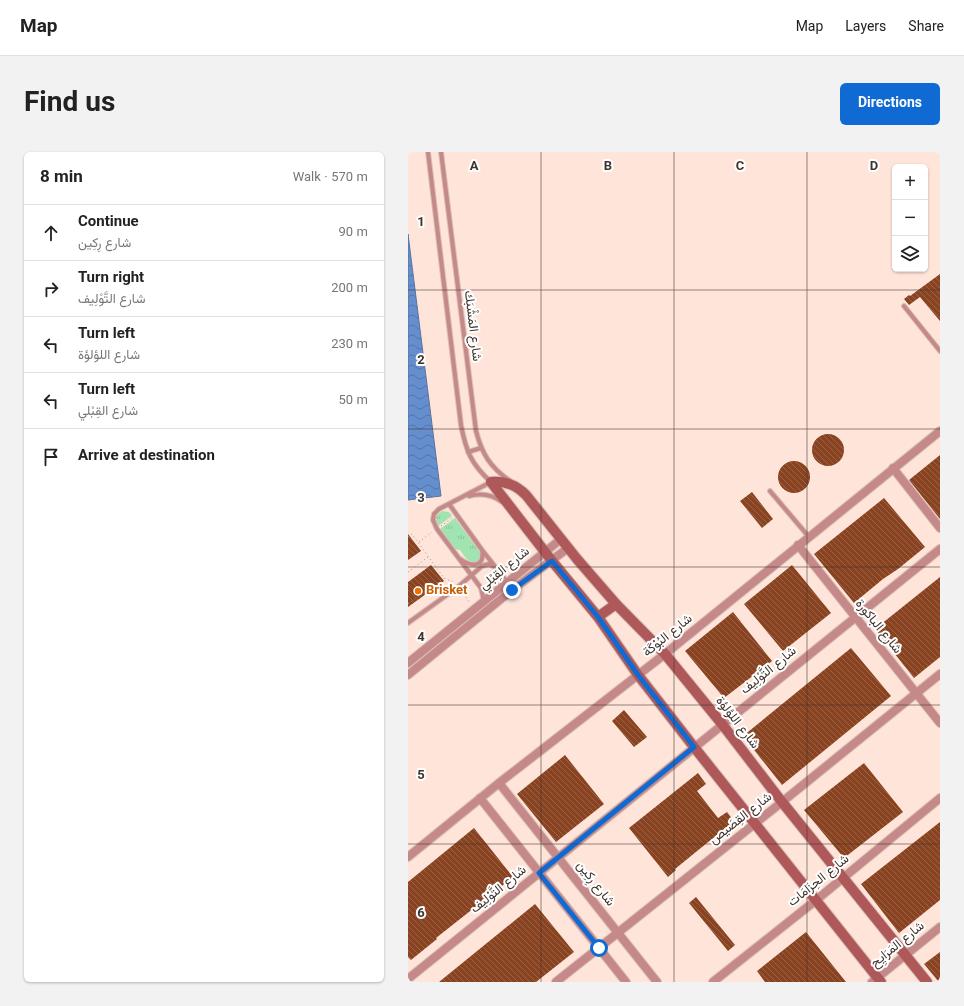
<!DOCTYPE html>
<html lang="en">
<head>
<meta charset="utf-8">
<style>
	:root { --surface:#fff; --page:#f2f2f2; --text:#222; --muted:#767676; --line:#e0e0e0; --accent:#106ad3 }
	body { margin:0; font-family:Georgia,Vazirmatn,serif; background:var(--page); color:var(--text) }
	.controls { position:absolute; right:12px; top:12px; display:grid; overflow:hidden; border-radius:6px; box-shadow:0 1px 3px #0004 }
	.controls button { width:36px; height:36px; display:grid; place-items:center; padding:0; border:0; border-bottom:1px solid var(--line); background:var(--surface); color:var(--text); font:20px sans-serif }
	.stop { position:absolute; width:12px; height:12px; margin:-9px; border:3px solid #106ad3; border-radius:50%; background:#fff }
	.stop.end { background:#106ad3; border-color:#fff; box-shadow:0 1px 4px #0008 }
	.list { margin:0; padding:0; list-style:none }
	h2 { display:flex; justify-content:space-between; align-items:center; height:52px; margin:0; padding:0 16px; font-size:17px }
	h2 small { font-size:13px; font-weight:400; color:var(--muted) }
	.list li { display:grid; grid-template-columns:26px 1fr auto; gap:12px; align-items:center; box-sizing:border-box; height:56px; padding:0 16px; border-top:1px solid var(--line) }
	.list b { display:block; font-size:15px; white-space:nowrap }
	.list p { margin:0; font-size:13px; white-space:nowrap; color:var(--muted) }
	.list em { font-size:13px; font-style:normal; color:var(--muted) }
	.icon { flex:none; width:22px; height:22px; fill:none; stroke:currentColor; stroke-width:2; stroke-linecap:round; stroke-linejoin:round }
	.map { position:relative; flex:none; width:532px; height:830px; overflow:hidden; border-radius:6px }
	header { display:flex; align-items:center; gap:24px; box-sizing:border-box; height:56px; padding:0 20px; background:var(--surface); border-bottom:1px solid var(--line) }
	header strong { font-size:19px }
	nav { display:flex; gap:22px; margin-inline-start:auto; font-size:14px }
	.intro { display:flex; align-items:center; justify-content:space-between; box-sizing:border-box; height:96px; padding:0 24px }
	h1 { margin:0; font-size:28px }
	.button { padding:10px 18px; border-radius:6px; background:var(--accent); color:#fff; font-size:14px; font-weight:700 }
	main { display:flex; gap:24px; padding:0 24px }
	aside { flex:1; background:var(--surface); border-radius:6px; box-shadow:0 1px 3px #0004 }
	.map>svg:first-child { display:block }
</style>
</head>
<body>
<header>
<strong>Map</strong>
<nav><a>Map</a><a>Layers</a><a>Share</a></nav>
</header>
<div class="intro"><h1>Find us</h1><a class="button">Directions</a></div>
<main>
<aside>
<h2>8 min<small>Walk · 570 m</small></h2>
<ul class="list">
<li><svg class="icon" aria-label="ahead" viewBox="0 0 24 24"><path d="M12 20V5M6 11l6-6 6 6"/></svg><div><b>Continue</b><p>شارع رِكِين</p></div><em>90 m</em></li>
<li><svg class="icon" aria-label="right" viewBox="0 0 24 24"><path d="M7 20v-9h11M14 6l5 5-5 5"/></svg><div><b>Turn right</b><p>شارع التَّوْلِيف</p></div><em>200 m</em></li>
<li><svg class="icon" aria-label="left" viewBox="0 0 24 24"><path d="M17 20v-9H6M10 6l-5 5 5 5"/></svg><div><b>Turn left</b><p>شارع اللؤلؤة</p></div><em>230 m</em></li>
<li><svg class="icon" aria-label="left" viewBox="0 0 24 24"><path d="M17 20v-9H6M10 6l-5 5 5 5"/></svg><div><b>Turn left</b><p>شارع القِبْلي</p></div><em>50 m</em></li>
<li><svg class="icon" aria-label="arrive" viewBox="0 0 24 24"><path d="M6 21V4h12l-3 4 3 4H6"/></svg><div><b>Arrive at destination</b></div></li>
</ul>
</aside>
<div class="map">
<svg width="532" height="830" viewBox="0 0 532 830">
	<defs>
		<pattern id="grass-tufts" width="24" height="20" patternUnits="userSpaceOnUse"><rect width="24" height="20" fill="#a1e4b2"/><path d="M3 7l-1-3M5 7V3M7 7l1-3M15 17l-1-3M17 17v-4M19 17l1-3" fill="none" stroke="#8cc499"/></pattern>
		<pattern id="water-waves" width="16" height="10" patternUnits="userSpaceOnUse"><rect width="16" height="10" fill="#658ece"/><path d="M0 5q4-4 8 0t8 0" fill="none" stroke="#5575a8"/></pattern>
		<pattern id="building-back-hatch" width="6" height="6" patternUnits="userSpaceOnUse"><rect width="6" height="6" fill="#894320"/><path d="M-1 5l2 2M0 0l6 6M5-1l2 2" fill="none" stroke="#986348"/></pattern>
	</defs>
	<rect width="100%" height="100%" fill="#fee4d9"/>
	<path fill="url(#grass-tufts)" d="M34 359 41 360 44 364 30 374 28 370V364Z
		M47 366 72 400V407L70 410C60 412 57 405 52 398L47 397 32 377Z"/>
	<path fill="url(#water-waves)" stroke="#5a739e" d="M0 82 33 344 0 348Z"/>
	<path fill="url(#building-back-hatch)" d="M532 122V169L512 145 501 153 496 147 501 143 502 144Z
		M404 298a16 16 0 1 1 32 0a16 16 0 1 1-32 0Z
		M532 303V367L501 328Z
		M370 325a16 16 0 1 1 32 0a16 16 0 1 1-32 0Z
		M344 340 365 367 354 376 332 349Z
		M476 346 517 395 490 417 475 427 446 451 406 402Z
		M0 382 13 399 0 408Z
		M23 413 36 429 0 455V430Z
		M384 413 423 461 375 499 336 452Z
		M532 425V505L506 526 467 477Z
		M325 460 364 509 316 546 277 499Z
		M443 496 483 544 374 633 335 584Z
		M216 558 239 585 226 595 204 569Z
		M157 603 196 652 148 690 109 642Z
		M456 611 495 660 436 706 396 658Z
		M290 621 298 632 289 639 310 666 319 660 326 669 267 717 268 718 260 725 221 676Z
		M532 670V748L491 781 453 732Z
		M66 676 105 725 28 786 29 787 3 808 0 805V730Z
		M288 745 327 793 320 799 281 751Z
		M127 752 166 800 128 830H31Z
		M398 780 438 830H357L349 819Z
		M532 800V830H531L516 812Z"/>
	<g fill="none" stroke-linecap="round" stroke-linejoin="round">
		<g stroke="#d8c1b7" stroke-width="6">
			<path id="lane" d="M20 0 53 273C58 299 63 312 83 330L31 357 26 362 25 368 29 377 73 436 76 449
				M33 0 68 279C74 302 82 315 102 329
				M496 154 532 199
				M60 300 73 296
				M362 339 401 385
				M61 344C73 341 84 342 94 350
				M41 352 74 398 100 431
				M52 407C63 415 77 416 74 398
				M0 471 50 435 74 414 81 412 87 415"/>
		</g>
		<g stroke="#d8c1b7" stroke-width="10">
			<path id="street" d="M485 316 532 376
				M390 393 532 571
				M0 511 153 387
				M0 523 104 438 160 396
				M91 631 249 830
				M72 646 218 830
				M0 705 91 631 257 502 532 279
				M0 827 532 397
				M148 830 374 650 532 522
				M305 830 407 749 532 646
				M464 830 532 775"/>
		</g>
		<g stroke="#d8c1b7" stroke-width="12">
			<path id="secondary" d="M83 330C98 329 108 333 118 343L169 407 208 452 257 502 314 572 374 650 519 830
				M83 330 144 409 190 465 230 523 286 595 473 830
				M190 465 208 452"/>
		</g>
		<path stroke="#aa968d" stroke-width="1" stroke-dasharray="1 3" stroke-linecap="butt" d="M33 374 44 366
			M0 385 4 382 36 426 47 431
			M11 390 24 380
			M0 420 20 405
			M53 439 62 451
			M0 452 36 426"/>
		<use href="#lane" stroke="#c68989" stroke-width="4"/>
		<use href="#street" stroke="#c68989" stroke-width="8"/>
		<use href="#secondary" stroke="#ae585a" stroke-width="10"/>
	</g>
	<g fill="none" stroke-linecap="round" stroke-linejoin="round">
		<path stroke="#106ad3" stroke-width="5" d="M104 438 144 409 190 465 230 523 286 595 131 721 191 796"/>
	</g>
	<path fill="none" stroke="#3f332d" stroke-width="1" stroke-opacity="0.55" d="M133 0V830M266 0V830M399 0V830M0 138H532M0 277H532M0 415H532M0 553H532M0 692H532"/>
	<circle fill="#e8710a" stroke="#fff" stroke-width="1.5" cx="10" cy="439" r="4"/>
	<g text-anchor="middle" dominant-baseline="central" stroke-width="4" stroke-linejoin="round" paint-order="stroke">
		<g font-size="13" fill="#3f332d" stroke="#fff">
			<text transform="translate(64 174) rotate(83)">شارع المَشْبَك</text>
			<text transform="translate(97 417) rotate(-39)">شارع القِبْلي</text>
			<text transform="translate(470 475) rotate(51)">شارع الباكورة</text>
			<text transform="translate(260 484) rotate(-39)">شارع البُوْكَة</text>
			<text transform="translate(361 519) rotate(-39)">شارع التَّوْلِيف</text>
			<text transform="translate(329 571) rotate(52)">شارع اللؤلؤة</text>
			<text transform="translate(333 667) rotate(-38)">شارع القِصَيص</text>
			<text transform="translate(411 729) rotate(-39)">شارع الحِزَامَات</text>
			<text transform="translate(187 732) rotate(52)">شارع رِكِين</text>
			<text transform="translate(91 738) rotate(-39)">شارع التَّوْلِيف</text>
			<text transform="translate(490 793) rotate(-39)">شارع المَرَايِح</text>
		</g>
		<g font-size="13" font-weight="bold" fill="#c56008" stroke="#fff" text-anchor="start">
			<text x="18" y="439">Brisket</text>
		</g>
	</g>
	<g font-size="13" text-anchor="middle" font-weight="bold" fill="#3f332d" stroke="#fff" stroke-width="4" stroke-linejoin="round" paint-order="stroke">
		<text x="66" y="18">A</text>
		<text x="200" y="18">B</text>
		<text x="332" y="18">C</text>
		<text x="466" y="18">D</text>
		<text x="13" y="74">1</text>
		<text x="13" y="212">2</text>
		<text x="13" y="350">3</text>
		<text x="13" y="489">4</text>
		<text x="13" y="627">5</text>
		<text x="13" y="765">6</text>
	</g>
</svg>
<div class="controls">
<button>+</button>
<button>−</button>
<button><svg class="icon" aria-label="layers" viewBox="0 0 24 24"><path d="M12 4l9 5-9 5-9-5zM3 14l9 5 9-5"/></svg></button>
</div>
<div class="stop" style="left:191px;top:796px"></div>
<div class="stop end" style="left:104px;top:438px"></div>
</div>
</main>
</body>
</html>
